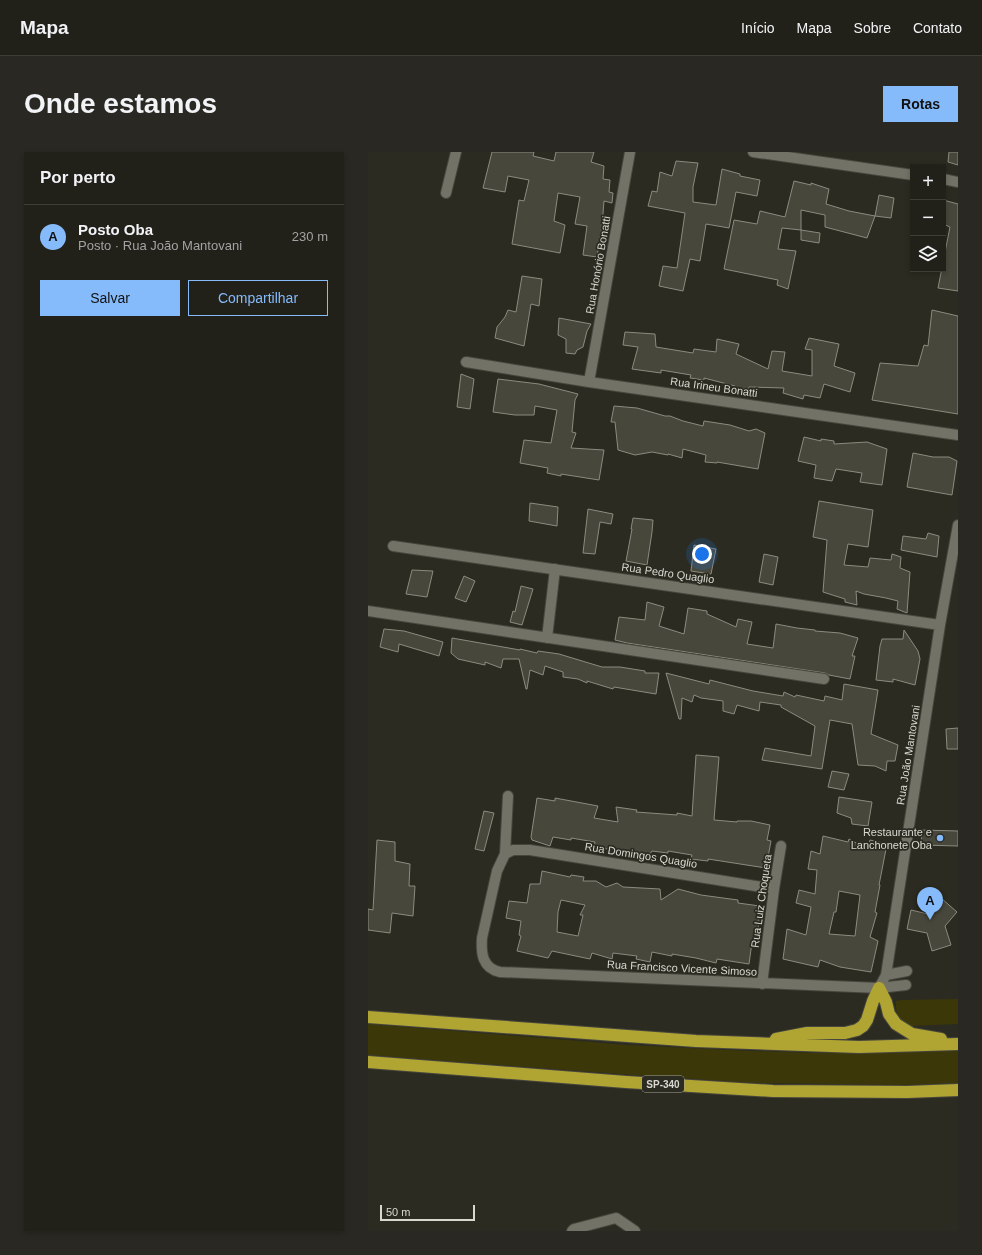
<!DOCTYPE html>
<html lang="pt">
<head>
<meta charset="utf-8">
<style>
	:root { --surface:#212019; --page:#292822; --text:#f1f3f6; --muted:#a2a3a2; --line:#3e3e38; --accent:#86bbfb }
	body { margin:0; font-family:Arial,sans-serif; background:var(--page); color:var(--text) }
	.controls { position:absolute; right:12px; top:12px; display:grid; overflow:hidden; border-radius:0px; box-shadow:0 2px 6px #0003 }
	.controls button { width:36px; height:36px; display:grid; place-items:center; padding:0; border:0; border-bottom:1px solid var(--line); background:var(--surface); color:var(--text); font:20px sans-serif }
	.scale { position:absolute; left:12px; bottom:10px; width:95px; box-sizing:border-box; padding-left:4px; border:2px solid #d8d8d1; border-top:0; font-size:11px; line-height:14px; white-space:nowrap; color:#d8d8d1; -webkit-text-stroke:3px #2c2b21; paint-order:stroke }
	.you { position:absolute; left:334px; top:402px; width:14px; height:14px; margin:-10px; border:3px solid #fff; border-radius:50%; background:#1a73e8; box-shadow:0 0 0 6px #1a73e833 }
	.badge { display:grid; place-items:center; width:26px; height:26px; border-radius:50%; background:var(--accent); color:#111; font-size:13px; font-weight:700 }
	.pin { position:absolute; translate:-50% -33px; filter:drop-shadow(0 1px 2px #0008) }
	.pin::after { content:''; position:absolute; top:21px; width:14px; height:12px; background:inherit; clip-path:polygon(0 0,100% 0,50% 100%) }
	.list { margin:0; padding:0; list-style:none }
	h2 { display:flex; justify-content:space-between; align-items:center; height:52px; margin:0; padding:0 16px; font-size:17px }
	h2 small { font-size:13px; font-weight:400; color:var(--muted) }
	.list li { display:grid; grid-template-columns:26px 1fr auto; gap:12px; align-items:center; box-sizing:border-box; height:64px; padding:0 16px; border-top:1px solid var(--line) }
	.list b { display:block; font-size:15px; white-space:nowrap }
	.list p { margin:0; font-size:13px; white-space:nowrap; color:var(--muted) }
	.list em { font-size:13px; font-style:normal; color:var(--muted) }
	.actions { display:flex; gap:8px; padding:12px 16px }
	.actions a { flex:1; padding:9px 0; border:1px solid var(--accent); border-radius:0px; text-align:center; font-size:14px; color:var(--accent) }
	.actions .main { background:var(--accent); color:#111 }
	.icon { flex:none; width:22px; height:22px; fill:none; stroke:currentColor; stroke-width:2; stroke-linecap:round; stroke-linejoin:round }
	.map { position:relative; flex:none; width:590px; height:1079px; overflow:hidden; border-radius:0px }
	header { display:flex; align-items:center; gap:24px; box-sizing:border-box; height:56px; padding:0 20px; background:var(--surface); border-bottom:1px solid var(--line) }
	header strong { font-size:19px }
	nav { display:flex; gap:22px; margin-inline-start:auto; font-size:14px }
	.intro { display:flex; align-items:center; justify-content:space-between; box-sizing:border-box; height:96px; padding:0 24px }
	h1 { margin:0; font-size:28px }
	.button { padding:10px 18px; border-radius:0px; background:var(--accent); color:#111; font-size:14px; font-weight:700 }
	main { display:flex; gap:24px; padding:0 24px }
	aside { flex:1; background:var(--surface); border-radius:0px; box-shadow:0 2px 6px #0003 }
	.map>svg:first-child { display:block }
</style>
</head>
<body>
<header>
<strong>Mapa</strong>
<nav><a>Início</a><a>Mapa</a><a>Sobre</a><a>Contato</a></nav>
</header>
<div class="intro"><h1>Onde estamos</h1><a class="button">Rotas</a></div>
<main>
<aside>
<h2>Por perto<small></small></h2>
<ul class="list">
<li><span class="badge">A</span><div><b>Posto Oba</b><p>Posto · Rua João Mantovani</p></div><em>230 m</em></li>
</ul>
<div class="actions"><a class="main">Salvar</a><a>Compartilhar</a></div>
</aside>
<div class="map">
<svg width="590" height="1079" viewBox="0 0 590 1079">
	<rect width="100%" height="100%" fill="#2c2b21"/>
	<path fill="#3b3708" d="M590 847V872L543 874C531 869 527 862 528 849L533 848Z
		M0 872 260 893 382 899 455 901 590 899V931L532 933 388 931 265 923 0 903Z"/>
	<path fill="#48473c" stroke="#8c8b7f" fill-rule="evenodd" d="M124 0H166L165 4 186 9 188 0H226L223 10 236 14 235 27 242 28 241 40 245 41 244 51 236 49 234 74 229 105 215 103 219 74 207 72 212 45 190 41 186 69 197 73 192 101 144 92 151 48 156 49 161 28 140 24 137 40 115 36Z
		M581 0H590V13L580 10Z
		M308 9 330 11 325 35V50L348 53 354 17 372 22V24L392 28 389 44 368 40 361 76 338 72 332 109 322 107 315 139 291 134 295 114 309 116 317 61 280 54 284 39 289 40 292 20 304 24Z
		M426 29 443 33V31L461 37 458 52 481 59 507 64 499 86 457 75V63L433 58V78L414 76 410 97 428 99 420 137 409 133 410 128 356 117 366 68 389 72 392 59 417 65Z
		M511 43 526 46 523 66 507 64Z
		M575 48 590 52V139L570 136 582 75 575 72Z
		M433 78 452 81 451 91 433 88Z
		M154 124 174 127 171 154 163 152 156 194 127 186 129 175 137 165 140 158 148 160Z
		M564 158 590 164V262L504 248 512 211 550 214 556 193 560 194Z
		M191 166 223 172 219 179 215 195 209 198 207 202 198 201V187L190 183Z
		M257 180 287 182 288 195 325 201 326 197 348 200 349 187 371 192 368 202 400 217 404 199 417 200 414 219 444 224V198L437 197 441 186 471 192 466 214 487 221 482 240 456 232 452 246 436 243 435 247 415 241 416 236 381 235V237L367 236V234L336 226V228L322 226 323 223 293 218V221L264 217 270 195 255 193Z
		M93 222 106 227 102 257 89 255Z
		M130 227 171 232 210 242 207 248 204 280 208 281 203 296 236 298 231 328 193 322V324L179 321 180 316 152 311 156 288 183 291 189 258 167 254 166 263H147L125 260Z
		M246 254 269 256 297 264H302L315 269 335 274 336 269 362 273 381 279 388 277 397 281 390 317 349 310V311L337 310 338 303 315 297 314 306 300 302V303L284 300 267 303 250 298 247 270H243Z
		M436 285 453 289V287L466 289V292L499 290 519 297 514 333 492 330 494 321 468 317 464 329 446 326 448 313 430 309Z
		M545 301 565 305H581L589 309 584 343 539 335Z
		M451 349 505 358 500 395 480 392 476 413 500 415 502 406 523 408 524 402 533 405 532 416 542 420 539 461 529 457 530 449 518 446 496 442 488 439 489 453 477 450V447L455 440 459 388 445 385Z
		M162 351 190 355 189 374 161 369Z
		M220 357 245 362 243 372 232 370 227 402 215 401Z
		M265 366 285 368 284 380 279 413 258 409 264 377H263Z
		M560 381 571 384 569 405 533 398 535 384 558 387Z
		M326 393 348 397 343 422 323 419Z
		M396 402 410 405 405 433 391 430Z
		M44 418 65 419 59 445 38 442Z
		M96 424 107 429 98 450 87 446Z
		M153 434 165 437 154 473 142 470 145 459 147 460Z
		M279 450 296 455 291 474 316 482 320 456 339 459V462L368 475 370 467 384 470 379 492 405 496 408 472 429 476 447 478V479L472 481 490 486 484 504H487L482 527 461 523 457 521 259 491 247 488 251 465 277 468Z
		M16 477 36 479 75 490 71 504 31 492 30 500 12 495Z
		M536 478 550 499 552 507 547 533 525 527V530L508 528 512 494 514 487H535Z
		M84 486 152 498V497L169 501 170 499 191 502 234 515H252L277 519V521H291L288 542 246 535 245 537 219 529V531L210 527 195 525V520L177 514 175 523 162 518 159 537H158L151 507H135L133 516 117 510V513L90 507 83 501Z
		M298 521 341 532 342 528 385 539 415 544 416 540 427 545 428 543 456 549 457 544 474 548 476 532 510 538 503 582 530 593 527 609H519L518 619 507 614 490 613 484 572 462 568 454 617 394 608 397 596 443 604 447 574 413 555V553L392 550 391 559 369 553 366 562 355 559V549L333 546 326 543 324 550 314 546 313 567H311Z
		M590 576V597H579L578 577Z
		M328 603 351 605 346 668 369 670V669H383L402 673 399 688 403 689 398 716 340 707V709L323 707 324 703 300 699V701L284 699 282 702 240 697 226 695 227 690 203 686V688L185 685 182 694 164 688 163 685 169 646 187 649V646L230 654 226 666 250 670 248 655 269 658 268 660 309 663V661L324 664Z
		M464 619 481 622 476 638 460 635Z
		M471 645 504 650 500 674 484 672 483 666 469 661Z
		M116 659 126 661 116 699 107 697Z
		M554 678 590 679V694L553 693Z
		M455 684 480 690 481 687 499 697 502 688 519 692 511 733H512L507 760 509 761 502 785 510 789 503 820 472 815 452 808 450 815 415 807 419 777 438 783 443 755 428 751 431 738 447 742 449 718 440 717 443 699 452 702ZM471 739 492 743 487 784 461 782 466 760H468Z
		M9 688 27 690V709L42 712 41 734H47L45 764 24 761 22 781 0 778V757L5 758Z
		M174 719 202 725 203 723 216 725 215 729H228L238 735 249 731 255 735 292 737 293 748 310 737 333 743 370 748V751L392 754 390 779 387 791 384 790 381 812 349 807 348 811 328 806 304 802V804L284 800 282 810 268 807 269 804 245 801 244 807 224 801 222 807 184 799 180 806 149 799 153 784 151 783 153 769 138 766 141 749 159 751 162 732H172ZM193 748 217 753 212 763H215L210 784 189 780 190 760Z
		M573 746 589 760 577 774 583 793 564 799 559 781 539 777 543 758 560 762Z"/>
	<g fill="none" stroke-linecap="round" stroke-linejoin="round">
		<g stroke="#47463e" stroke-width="12">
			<path id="minor" d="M385 0 545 23
				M575 27 590 30
				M78 41 88 0
				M98 210 221 230 590 283
				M221 230 262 0
				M25 394 572 473
				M0 459 456 527
				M179 486 187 417
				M140 644 137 702 129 719 114 786C113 801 114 816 132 820L511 836 538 833
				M137 702 145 698H162L406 737
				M518 823 539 819
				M394 832 406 737 413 694
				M511 836 518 823 572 473 590 373
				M204 1079 206 1077 248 1066 267 1079"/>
		</g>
		<g stroke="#47463e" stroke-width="14">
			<path id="motorway" d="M511 836 518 850 521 862 528 872 544 882 573 887
				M0 865 328 889 491 895 590 892
				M408 887 439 881H477L489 878 495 874 499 868 505 849 511 836
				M0 910 258 930 405 939 539 940 590 938"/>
		</g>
		<use href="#minor" stroke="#737266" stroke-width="10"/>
		<use href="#motorway" stroke="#b0a432" stroke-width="12"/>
	</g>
	<circle fill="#86bbfb" stroke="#2c2b21" stroke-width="1.5" cx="572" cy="686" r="4"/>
	<g text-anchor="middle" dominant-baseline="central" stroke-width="3.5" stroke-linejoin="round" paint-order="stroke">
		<rect fill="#2c2b21" stroke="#a4a49c" stroke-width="1" x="274" y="924" width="42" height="16" rx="3"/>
		<g font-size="10" font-weight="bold" fill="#d8d8d1">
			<text x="295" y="932">SP-340</text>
		</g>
		<g font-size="11" fill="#d8d8d1" stroke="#2c2b21">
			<text transform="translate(230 113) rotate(-80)">Rua Honório Bonatti</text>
			<text transform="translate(346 235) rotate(8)">Rua Irineu Bonatti</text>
			<text transform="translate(300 421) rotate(8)">Rua Pedro Quaglio</text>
			<text transform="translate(540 603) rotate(-81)">Rua João Mantovani</text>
			<text transform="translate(273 703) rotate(9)">Rua Domingos Quaglio</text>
			<text transform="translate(393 749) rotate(-82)">Rua Luiz Choqueta</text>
			<text transform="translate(314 816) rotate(3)">Rua Francisco Vicente Simoso</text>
		</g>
		<g font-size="11" fill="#d8d8d1" stroke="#2c2b21" text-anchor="end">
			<text x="564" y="680">Restaurante e<tspan x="564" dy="13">Lanchonete Oba</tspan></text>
		</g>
	</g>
</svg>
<div class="controls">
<button>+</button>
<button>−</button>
<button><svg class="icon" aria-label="layers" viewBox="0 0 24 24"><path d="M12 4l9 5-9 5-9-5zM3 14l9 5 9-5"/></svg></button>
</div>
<div class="scale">50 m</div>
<div class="you"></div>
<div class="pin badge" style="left:562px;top:768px">A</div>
</div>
</main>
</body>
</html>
